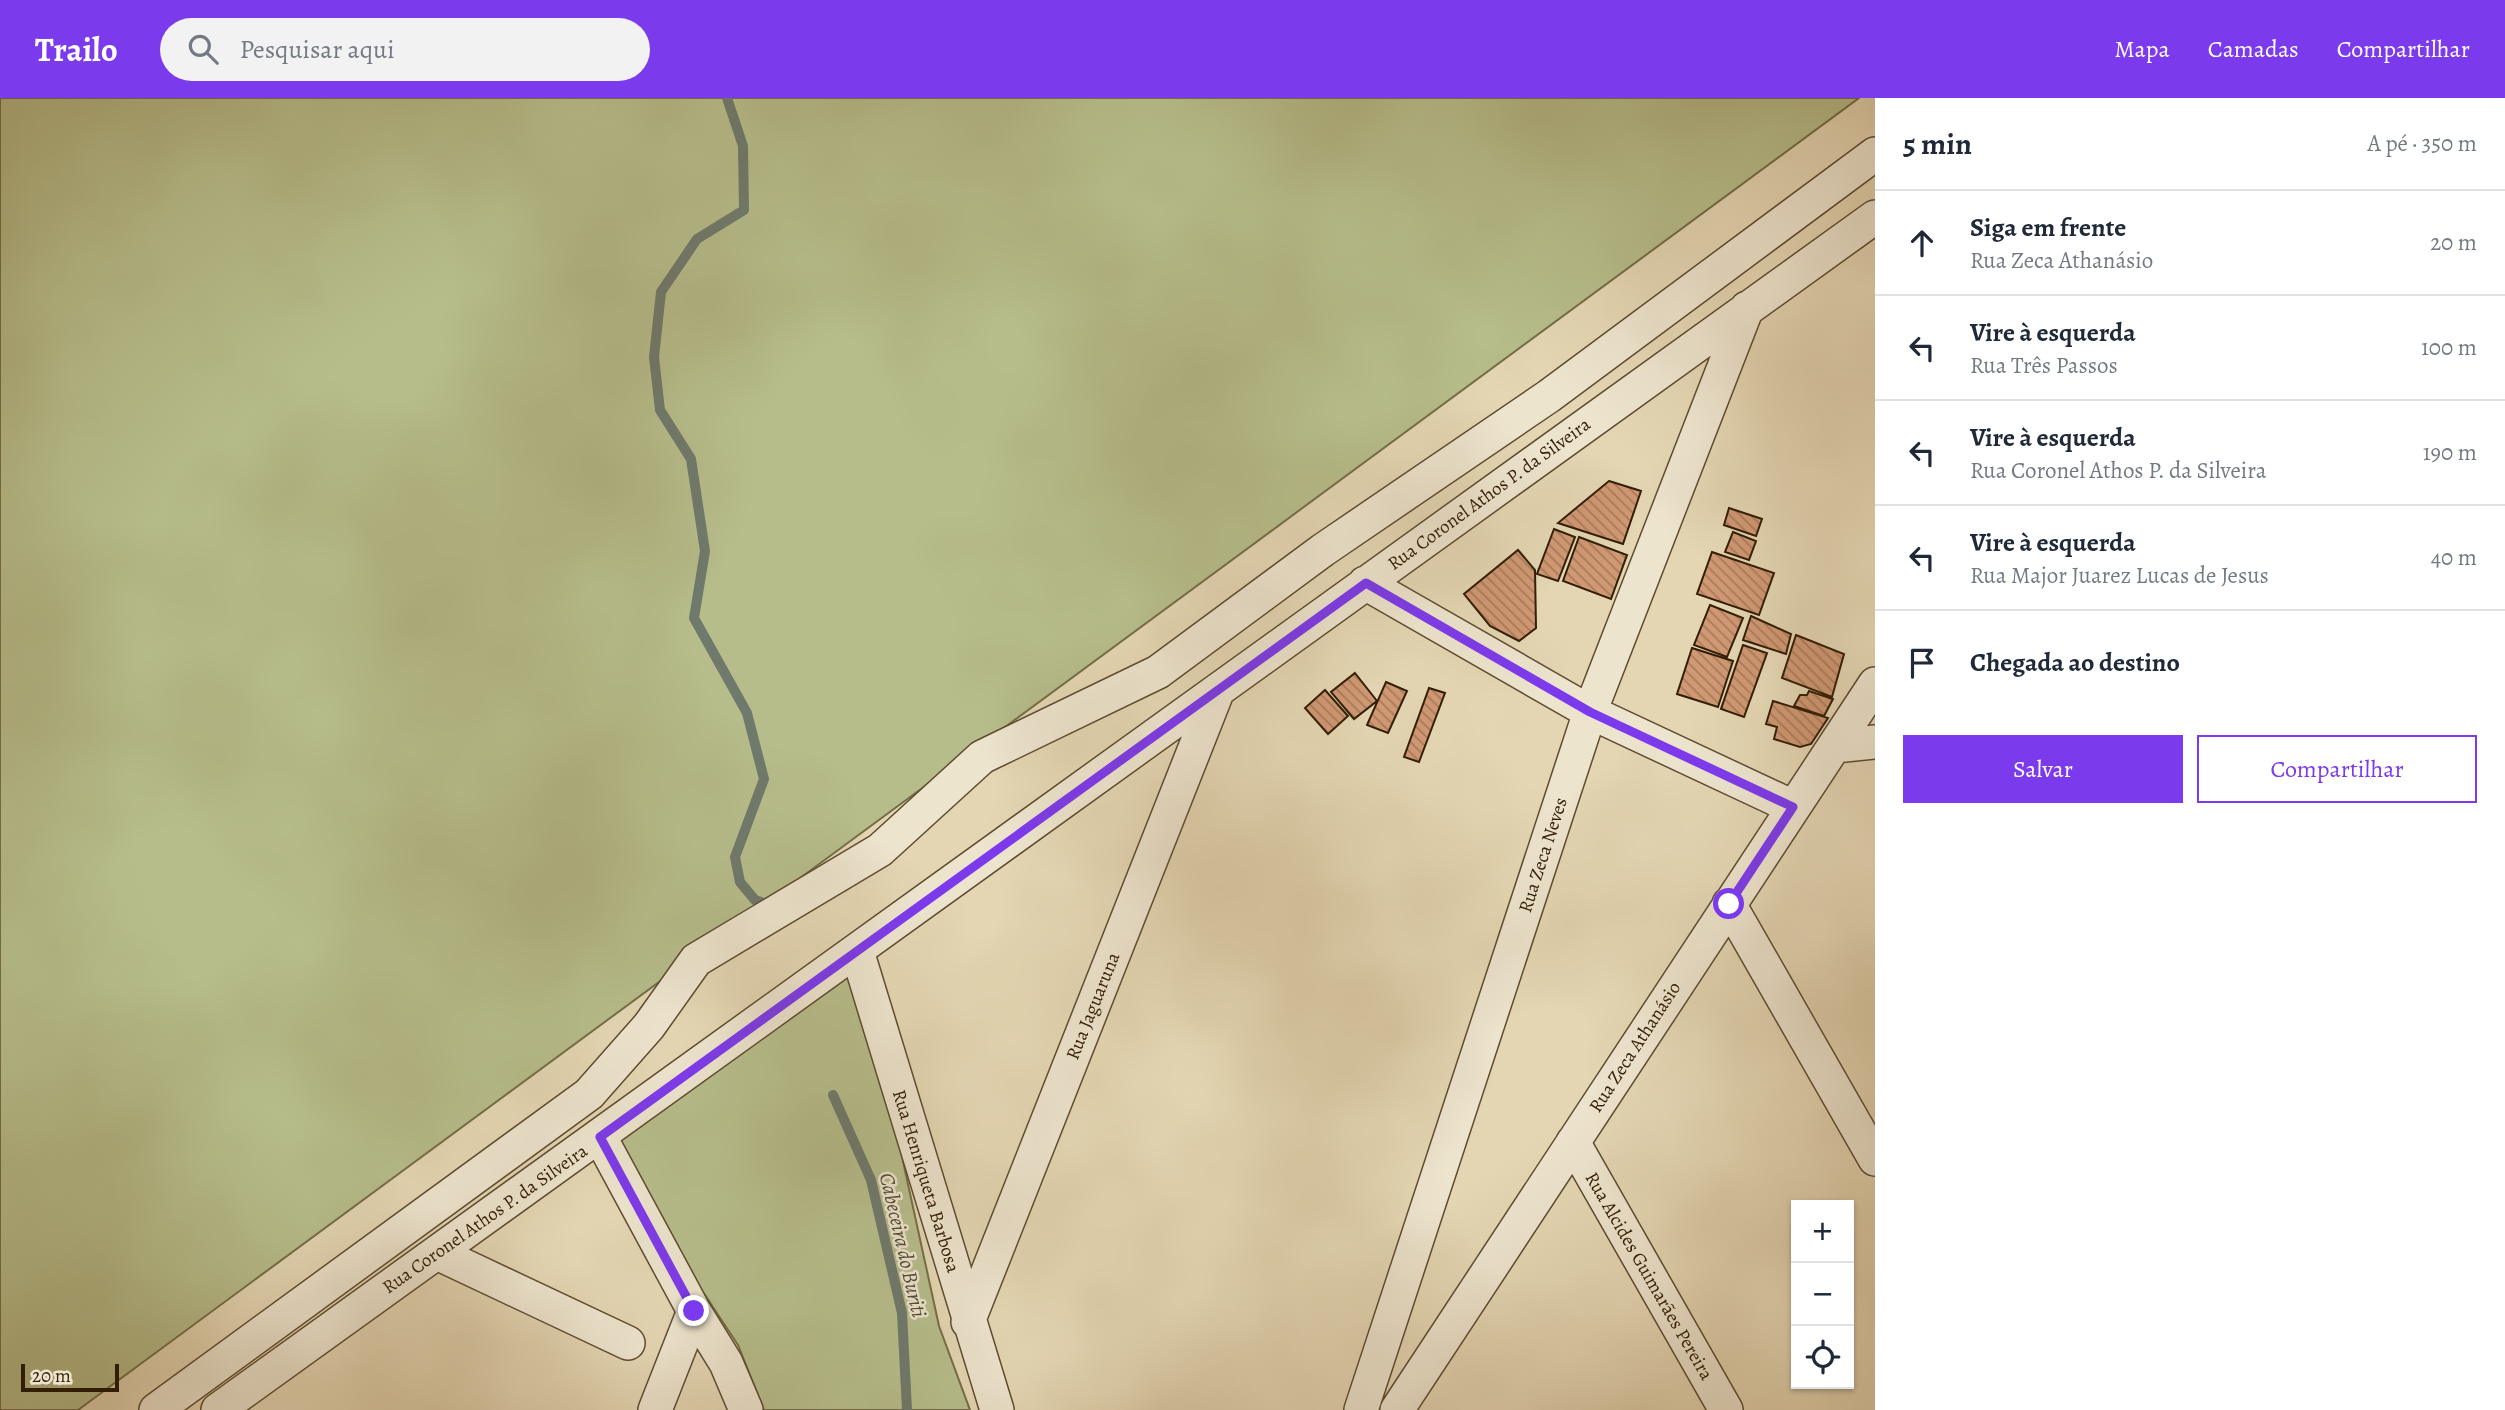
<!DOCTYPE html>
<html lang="pt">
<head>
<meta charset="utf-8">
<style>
	:root { --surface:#fff; --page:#f2f2f3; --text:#1f2937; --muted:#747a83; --line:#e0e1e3; --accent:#7c3aed }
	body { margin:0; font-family:Alegreya,serif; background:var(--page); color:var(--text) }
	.controls { position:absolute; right:21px; bottom:21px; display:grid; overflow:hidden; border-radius:0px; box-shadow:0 2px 5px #0004 }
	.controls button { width:63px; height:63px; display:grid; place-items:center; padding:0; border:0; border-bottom:2px solid var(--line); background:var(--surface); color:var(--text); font:35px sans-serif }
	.scale { position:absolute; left:21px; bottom:18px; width:98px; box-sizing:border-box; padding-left:7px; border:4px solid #321e05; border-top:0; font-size:19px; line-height:24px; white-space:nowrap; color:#321e05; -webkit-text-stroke:5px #ede4ce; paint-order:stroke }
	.stop { position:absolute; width:21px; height:21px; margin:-16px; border:5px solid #7c3aed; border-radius:50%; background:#fff }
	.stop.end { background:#7c3aed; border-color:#fff; box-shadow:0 2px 7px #0008 }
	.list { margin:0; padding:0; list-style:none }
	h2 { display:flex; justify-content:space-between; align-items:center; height:91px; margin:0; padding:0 28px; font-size:30px }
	h2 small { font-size:23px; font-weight:400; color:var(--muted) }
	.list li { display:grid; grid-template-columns:46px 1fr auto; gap:21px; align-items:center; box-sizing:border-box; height:105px; padding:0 28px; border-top:2px solid var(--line) }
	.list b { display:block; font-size:26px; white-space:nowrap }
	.list p { margin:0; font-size:23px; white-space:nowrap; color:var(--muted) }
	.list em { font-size:23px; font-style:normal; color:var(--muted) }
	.actions { display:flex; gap:14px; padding:21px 28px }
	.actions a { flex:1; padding:16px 0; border:2px solid var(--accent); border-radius:0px; text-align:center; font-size:24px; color:var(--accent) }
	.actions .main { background:var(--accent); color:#fff }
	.icon { flex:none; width:38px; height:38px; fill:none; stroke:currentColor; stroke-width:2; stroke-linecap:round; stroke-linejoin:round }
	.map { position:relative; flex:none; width:1875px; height:1312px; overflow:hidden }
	header { display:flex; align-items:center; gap:42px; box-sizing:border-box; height:98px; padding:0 35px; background:var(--accent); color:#fff }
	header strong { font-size:33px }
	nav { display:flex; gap:38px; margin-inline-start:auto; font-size:24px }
	.search { width:490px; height:63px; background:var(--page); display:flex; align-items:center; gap:18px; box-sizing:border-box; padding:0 24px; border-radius:38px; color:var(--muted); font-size:26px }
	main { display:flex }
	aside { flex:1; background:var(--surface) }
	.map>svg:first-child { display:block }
</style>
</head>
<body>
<header>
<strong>Trailo</strong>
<div class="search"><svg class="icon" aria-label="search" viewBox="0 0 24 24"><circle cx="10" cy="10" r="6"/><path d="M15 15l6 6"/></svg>Pesquisar aqui</div>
<nav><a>Mapa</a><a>Camadas</a><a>Compartilhar</a></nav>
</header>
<main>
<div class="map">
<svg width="1875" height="1312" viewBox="0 0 1875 1312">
	<defs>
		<pattern id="building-back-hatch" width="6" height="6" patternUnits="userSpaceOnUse" patternTransform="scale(1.75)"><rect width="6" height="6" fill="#d09873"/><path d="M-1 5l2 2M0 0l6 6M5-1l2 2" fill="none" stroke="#a97b5c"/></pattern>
	</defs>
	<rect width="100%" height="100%" fill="#e4d6b3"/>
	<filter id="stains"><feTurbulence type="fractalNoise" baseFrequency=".00286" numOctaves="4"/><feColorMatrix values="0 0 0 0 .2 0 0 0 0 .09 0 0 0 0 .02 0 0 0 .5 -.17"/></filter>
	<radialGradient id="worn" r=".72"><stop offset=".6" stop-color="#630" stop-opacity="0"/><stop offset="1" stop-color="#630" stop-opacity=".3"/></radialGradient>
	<path fill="#b6bd8b" stroke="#746e48" stroke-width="2" d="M0 0H1859L78 1312H0Z
		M857 853 939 1228 970 1312H764L738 1247 600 1039Z"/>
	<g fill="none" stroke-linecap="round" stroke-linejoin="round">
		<path stroke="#6f7a6d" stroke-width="10" d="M727 0 743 48 744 112 697 141 661 194 654 259 660 312 691 361 705 453 694 520 747 615 764 681 735 759 740 784 755 802 772 808
			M833 997 871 1082 902 1215 907 1312"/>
	</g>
	<path fill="url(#building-back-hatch)" stroke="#321e05" stroke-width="2" d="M1609 383 1641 393 1623 446 1558 425Z
		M1729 410 1762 421 1756 438 1724 427Z
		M1554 431 1575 439 1558 483 1537 476Z
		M1733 434 1756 443 1749 462 1725 454Z
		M1579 439 1627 457 1611 501 1563 483Z
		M1518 452 1535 472 1536 530 1519 543 1490 528 1464 496Z
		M1712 454 1774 475 1759 517 1697 496Z
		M1710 507 1743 520 1727 559 1694 547Z
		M1751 518 1791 536 1786 556 1743 542Z
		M1796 537 1844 556 1832 599 1782 580Z
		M1743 547 1767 555 1744 619 1721 611Z
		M1692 550 1733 563 1718 609 1677 596Z
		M1355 575 1377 603 1354 621 1331 594Z
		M1386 584 1407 593 1388 635 1367 627Z
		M1429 590 1445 595 1419 664 1404 659Z
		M1325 592 1348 618 1328 636 1305 610Z
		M1809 593 1833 601 1824 618 1794 608 1800 597H1807Z
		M1773 603 1828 620 1811 646 1800 649 1774 641 1777 629 1766 626Z"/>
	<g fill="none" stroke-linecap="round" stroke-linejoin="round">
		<g stroke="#5e4c30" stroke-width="36">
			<path id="minor" d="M1365 485 1590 614 1793 709
				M1835 648 1875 644
				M1729 806 1875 1061
				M857 853 997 1312
				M600 1039 694 1213 726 1265 746 1312
				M1573 1044 1726 1312
				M437 1155 628 1245
				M968 1224 1218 592
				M156 1312 589 996 649 928 696 862 880 752 982 659 1158 574 1323 452 1549 298 1875 56
				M218 1312 1875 119
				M655 1312 694 1213
				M1361 1312 1590 614 1747 210
				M1397 1312 1875 586"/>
		</g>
		<use href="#minor" stroke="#ede4ce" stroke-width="33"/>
	</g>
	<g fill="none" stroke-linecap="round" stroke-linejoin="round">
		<path stroke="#7c3aed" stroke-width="9" d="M694 1213 600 1039 1366 485 1590 614 1793 709 1729 806"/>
	</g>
	<g text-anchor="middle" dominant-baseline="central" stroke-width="5" stroke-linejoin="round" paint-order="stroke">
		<g font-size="19" fill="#321e05" stroke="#ede4ce">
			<text transform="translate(1489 396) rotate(-36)">Rua Coronel Athos P. da Silveira</text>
			<text transform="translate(1543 757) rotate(-72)">Rua Zeca Neves</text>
			<text transform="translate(1093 908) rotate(-68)">Rua Jaguaruna</text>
			<text transform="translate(1635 949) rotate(-57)">Rua Zeca Athanásio</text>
			<text transform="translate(926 1083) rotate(73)">Rua Henriqueta Barbosa</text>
			<text transform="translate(485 1121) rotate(-35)">Rua Coronel Athos P. da Silveira</text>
			<text transform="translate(1649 1178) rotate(60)">Rua Alcides Guimarães Pereira</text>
		</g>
		<g font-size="21" font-style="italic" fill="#504c39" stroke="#ede4ce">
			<text transform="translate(903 1147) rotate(77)">Cabeceira do Buriti</text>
		</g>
	</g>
	<rect width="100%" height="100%" filter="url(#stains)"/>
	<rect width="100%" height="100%" fill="url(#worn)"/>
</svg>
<div class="controls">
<button>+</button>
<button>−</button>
<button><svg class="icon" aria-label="locate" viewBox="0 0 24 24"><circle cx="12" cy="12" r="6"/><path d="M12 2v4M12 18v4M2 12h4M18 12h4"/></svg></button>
</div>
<div class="scale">20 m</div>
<div class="stop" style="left:1729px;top:806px"></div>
<div class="stop end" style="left:694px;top:1213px"></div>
</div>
<aside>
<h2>5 min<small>A pé · 350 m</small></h2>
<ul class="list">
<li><svg class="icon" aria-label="ahead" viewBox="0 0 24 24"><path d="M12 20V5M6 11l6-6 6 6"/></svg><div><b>Siga em frente</b><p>Rua Zeca Athanásio</p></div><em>20 m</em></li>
<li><svg class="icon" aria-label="left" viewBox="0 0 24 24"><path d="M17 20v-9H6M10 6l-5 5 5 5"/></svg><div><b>Vire à esquerda</b><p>Rua Três Passos</p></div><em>100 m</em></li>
<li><svg class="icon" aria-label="left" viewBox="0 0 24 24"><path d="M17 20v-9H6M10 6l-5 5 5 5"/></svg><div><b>Vire à esquerda</b><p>Rua Coronel Athos P. da Silveira</p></div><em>190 m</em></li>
<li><svg class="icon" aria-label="left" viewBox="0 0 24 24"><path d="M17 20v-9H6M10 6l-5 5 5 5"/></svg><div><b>Vire à esquerda</b><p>Rua Major Juarez Lucas de Jesus</p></div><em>40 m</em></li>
<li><svg class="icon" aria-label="arrive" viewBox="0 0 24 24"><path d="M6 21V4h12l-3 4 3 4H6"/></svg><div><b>Chegada ao destino</b></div></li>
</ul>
<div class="actions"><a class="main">Salvar</a><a>Compartilhar</a></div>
</aside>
</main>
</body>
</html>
